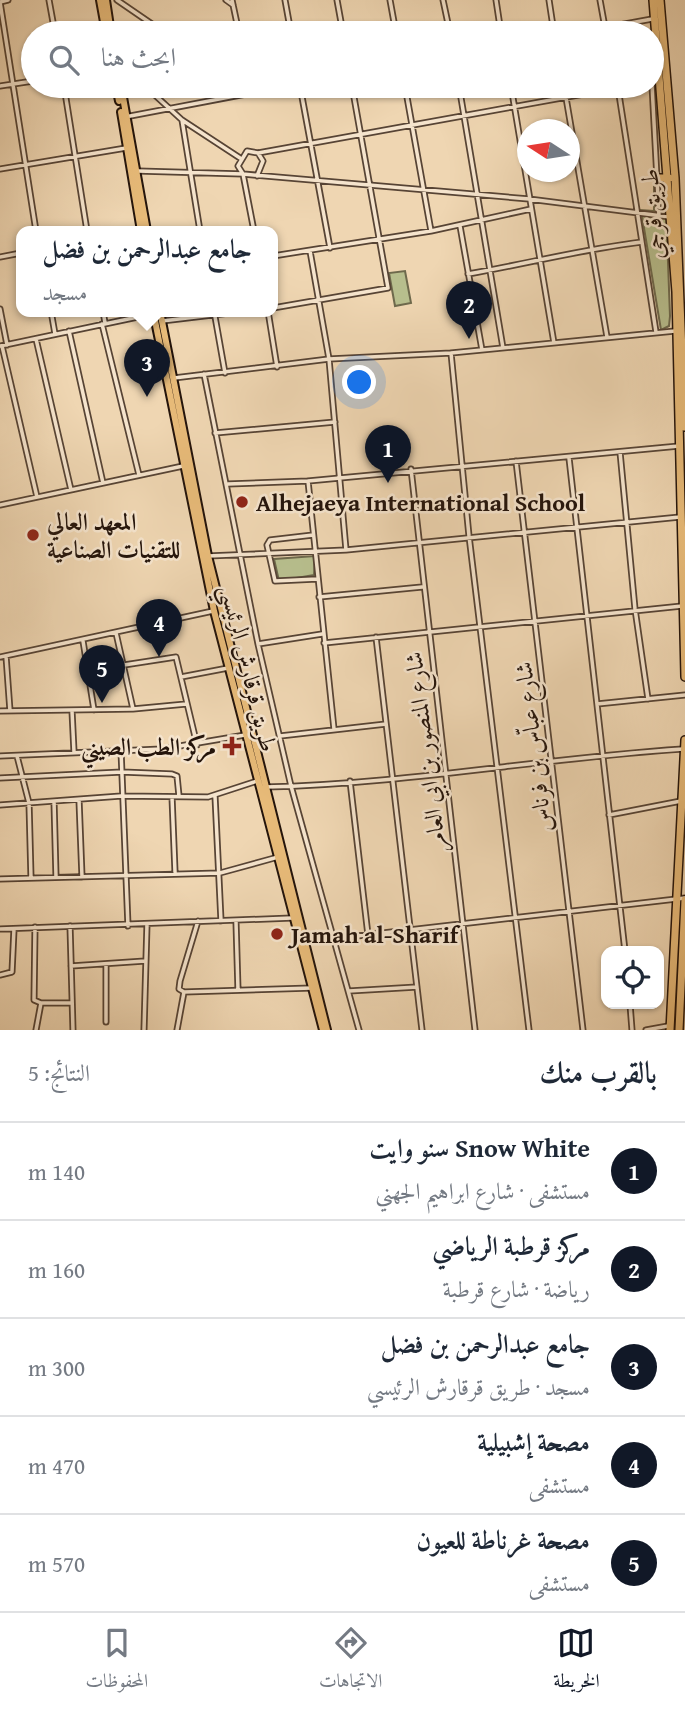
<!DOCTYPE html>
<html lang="ar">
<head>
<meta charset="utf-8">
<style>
	:root { --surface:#fff; --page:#f6f6f7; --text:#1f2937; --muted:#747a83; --line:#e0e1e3; --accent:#111827 }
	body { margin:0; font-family:"Gentium Book Plus",Amiri,serif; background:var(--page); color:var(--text); direction:rtl }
	.controls { position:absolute; right:21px; bottom:21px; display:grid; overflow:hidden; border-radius:14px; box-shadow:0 2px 5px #0004 }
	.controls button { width:63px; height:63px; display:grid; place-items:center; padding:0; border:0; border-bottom:2px solid var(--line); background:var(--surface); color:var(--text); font:35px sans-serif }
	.compass { position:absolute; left:517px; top:119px; width:63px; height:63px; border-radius:50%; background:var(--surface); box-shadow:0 2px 5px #0004; rotate:282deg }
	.you { position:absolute; left:360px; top:383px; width:24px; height:24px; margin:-18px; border:5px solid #fff; border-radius:50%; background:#1a73e8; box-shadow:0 0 0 10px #1a73e833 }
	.badge { display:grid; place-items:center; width:46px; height:46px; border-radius:50%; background:var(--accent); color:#fff; font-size:23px; font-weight:700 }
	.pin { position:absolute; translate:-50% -58px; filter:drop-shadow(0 2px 4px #0008) }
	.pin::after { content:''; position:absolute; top:37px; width:24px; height:21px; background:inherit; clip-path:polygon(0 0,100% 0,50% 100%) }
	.popup { position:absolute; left:16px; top:226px; width:262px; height:91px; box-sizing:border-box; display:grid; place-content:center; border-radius:14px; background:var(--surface); filter:drop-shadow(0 2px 5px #0005); font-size:23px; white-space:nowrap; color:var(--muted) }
	.popup b { font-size:26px; color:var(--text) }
	.popup::after { content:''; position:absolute; left:50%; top:100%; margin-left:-14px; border:14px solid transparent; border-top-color:var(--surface) }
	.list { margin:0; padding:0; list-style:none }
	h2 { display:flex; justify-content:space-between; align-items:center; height:91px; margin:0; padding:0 28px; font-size:30px }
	h2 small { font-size:23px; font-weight:400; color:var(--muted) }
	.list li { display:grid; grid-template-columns:46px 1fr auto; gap:21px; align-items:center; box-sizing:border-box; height:98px; padding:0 28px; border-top:2px solid var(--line) }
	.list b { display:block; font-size:26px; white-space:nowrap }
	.list p { margin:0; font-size:23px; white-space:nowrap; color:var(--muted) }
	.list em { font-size:23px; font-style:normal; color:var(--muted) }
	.icon { flex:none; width:38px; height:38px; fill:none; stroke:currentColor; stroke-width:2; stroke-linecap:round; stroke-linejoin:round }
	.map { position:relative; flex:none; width:685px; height:1030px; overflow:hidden; direction:ltr }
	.search { position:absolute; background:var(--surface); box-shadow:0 2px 5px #0004; left:21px; right:21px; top:21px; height:77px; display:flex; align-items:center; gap:18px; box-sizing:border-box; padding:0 24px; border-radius:38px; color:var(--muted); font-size:26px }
	.sheet { height:581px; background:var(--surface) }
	nav { display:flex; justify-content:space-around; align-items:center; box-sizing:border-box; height:98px; border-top:2px solid var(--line); background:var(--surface); font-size:19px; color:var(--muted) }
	nav a { display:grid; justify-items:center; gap:4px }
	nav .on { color:var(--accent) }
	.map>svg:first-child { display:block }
</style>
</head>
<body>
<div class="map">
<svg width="685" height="1030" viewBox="0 0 685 1030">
	<rect width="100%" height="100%" fill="#efd6b2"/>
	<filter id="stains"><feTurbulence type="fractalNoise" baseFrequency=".00286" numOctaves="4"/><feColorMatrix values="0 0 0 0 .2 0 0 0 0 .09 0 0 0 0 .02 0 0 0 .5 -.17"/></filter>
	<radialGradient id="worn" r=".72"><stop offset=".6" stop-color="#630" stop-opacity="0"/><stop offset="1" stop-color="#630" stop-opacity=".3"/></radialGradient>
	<path fill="#b7be8d" stroke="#6e694c" stroke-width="2" d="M654 179 665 181 670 316 669 326 661 330 641 210 654 211Z
		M405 271 411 303 395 306 389 273Z
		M315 556 314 575 279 581 274 559Z"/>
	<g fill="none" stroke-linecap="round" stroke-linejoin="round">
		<g stroke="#574435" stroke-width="7">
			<path id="street" d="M49 0 55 33
				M117 0 165 33
				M226 0 233 5
				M232 0 239 33
				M285 0 291 33
				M337 0 343 33
				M390 0 396 33
				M443 0 450 33
				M496 0 501 33
				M549 0 554 33
				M600 0 606 33
				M0 2 36 231
				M0 2 8 0
				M576 33 652 19
				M652 85 659 216
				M0 86 33 81
				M64 86 87 231
				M145 86 182 120 240 158
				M239 86 249 93
				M300 86 330 248
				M405 86 431 231
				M459 86 503 348
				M511 86 554 343
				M564 86 607 337
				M618 88 656 332
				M125 117 288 86
				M182 120 200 231
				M0 169 126 148
				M138 171 243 174 529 199 670 217
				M257 176 263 161 258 153
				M460 226 482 350
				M254 231 243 174 238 166 247 151 258 153 617 88
				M310 251 329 359 346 550
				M273 256 431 231 531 209
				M0 257 21 253
				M468 274C526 264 583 249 642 242
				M273 308 388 288 352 86
				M0 309 7 345
				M51 311 55 334
				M103 311 105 323
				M214 311 225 373
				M268 311 277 367
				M162 321 246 311
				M102 324 139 475
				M69 331 103 483
				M36 339 71 490
				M0 346 152 314
				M2 346 37 497
				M451 353 469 536 529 1030
				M204 374 258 644 291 786 359 1030
				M174 378 329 359 451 353 675 331
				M215 433 335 422
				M620 452 635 609 648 699
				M569 458 625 951
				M516 461 583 1030
				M411 469 475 1030
				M308 481 334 729
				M228 484 308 481 679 446
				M0 505 183 466
				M313 535 270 540 267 545 275 581 317 579
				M208 556 346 550 680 517
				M319 597 422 587
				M116 633 133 709
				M376 637 422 1030
				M83 641 94 710
				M324 643 682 606
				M258 644 322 634
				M6 656 10 711
				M0 657 213 611
				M124 665 176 657 197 745
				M181 677 228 668
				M597 704 685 695
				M0 711 133 709 186 704
				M72 711 74 752
				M280 736 386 724
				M121 750 128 926
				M0 756 162 749 245 735
				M17 756 29 803 31 878
				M0 778 122 772 172 774 177 776 179 796
				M350 781 368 935
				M265 787C405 784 543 758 683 749
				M215 796 221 921
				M172 797 175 872
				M79 800 82 877
				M54 801 56 877
				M0 805 121 796 208 797 257 781
				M609 815 681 801
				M0 879 220 873 278 857
				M236 922 238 990
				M70 926 73 1030
				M35 927 34 1000 41 1003H72
				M0 929 292 918
				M305 942 685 898
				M106 964V1022
				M71 966 145 961
				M0 975 12 972 14 929
				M349 991 417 987
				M184 992 312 988
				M630 1004 632 1030
				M36 1030 41 1003
				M144 1030 147 924
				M177 1030 184 992 179 989 180 981 198 921
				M646 1030 668 1026"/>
		</g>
		<g stroke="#24140b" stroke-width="10">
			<path id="primary" d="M100 0 106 33
				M106 0 111 33
				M116 86 119 101
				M121 86 147 231
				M121 112 141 231
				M153 311 214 611 323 1030
				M160 311 208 556 327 1030"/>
		</g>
		<g stroke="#24140b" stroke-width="10">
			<path id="highway" d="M653 0 676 292 685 677
				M660 0 675 178 685 427
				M658 178H669
				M670 1030 685 740
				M679 1030 685 900"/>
		</g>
		<use href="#street" stroke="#f5e4cd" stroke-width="3.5"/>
		<use href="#primary" stroke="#e8bb79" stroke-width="6"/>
		<use href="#highway" stroke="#e8bb79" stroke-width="7"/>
	</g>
	<g fill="#8f2418" stroke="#f5e4cd" stroke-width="2.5">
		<circle cx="242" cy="502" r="7"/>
		<circle cx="33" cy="535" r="7"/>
		<path d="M228.5 735.5h7v7h7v7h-7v7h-7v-7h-7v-7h7z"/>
		<circle cx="277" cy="934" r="7"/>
	</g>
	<g text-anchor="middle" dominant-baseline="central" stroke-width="5" stroke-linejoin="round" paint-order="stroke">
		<g font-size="24" fill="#24140b" stroke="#f5e4cd">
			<text transform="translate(652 214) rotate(-94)">طريق قرجي</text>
			<text transform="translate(249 668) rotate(76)">طريق قرقارش الرئيسي</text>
			<text transform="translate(533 747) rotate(-97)">شارع عباّس بن فرناس</text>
			<text transform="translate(425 752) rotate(-97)">شارع المنصور بن ابي العامر</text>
		</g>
		<g font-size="24" font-weight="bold" fill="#24140b" stroke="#f5e4cd" text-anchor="start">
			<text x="256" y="502">Alhejaeya International School</text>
			<text x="47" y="521">المعهد العالي<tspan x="47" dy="28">للتقنيات الصناعية</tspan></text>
			<text x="216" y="746" text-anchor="end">مركز الطب الصيني</text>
			<text x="291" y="934">Jamah al-Sharif</text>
		</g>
	</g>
	<rect width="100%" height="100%" filter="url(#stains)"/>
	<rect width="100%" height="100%" fill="url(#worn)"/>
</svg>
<div class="controls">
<button><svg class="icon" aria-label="locate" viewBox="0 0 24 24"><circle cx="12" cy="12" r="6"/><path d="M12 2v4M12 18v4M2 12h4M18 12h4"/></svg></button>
</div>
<svg class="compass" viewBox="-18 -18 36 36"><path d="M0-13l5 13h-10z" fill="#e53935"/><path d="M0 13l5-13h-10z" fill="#747a83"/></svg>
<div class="you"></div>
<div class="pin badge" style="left:388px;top:483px">1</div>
<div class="pin badge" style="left:469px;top:339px">2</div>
<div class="pin badge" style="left:147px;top:397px">3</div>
<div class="popup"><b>جامع عبدالرحمن بن فضل</b>مسجد</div>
<div class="pin badge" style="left:159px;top:657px">4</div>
<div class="pin badge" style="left:102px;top:703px">5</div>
<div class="search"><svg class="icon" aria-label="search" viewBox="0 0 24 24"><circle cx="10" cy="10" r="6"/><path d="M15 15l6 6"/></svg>ابحث هنا</div>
</div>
<section class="sheet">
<h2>بالقرب منك<small>النتائج: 5</small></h2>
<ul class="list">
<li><span class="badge">1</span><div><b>Snow White سنو وايت</b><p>مستشفى · شارع ابراهيم الجهني</p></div><em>140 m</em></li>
<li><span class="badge">2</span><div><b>مركز قرطبة الرياضي</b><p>رياضة · شارع قرطبة</p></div><em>160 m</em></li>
<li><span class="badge">3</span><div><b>جامع عبدالرحمن بن فضل</b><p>مسجد · طريق قرقارش الرئيسي</p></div><em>300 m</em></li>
<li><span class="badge">4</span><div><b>مصحة إشبيلية</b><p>مستشفى</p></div><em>470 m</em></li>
<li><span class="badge">5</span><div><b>مصحة غرناطة للعيون</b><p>مستشفى</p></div><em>570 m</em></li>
</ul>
</section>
<nav>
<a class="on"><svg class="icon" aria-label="map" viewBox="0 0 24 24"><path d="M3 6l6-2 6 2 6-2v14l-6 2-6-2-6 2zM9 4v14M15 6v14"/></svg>الخريطة</a>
<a><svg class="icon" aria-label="directions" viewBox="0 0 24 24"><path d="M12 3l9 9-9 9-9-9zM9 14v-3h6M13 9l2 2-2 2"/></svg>الاتجاهات</a>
<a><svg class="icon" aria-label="saved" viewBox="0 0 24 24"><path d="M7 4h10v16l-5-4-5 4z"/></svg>المحفوظات</a>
</nav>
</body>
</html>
